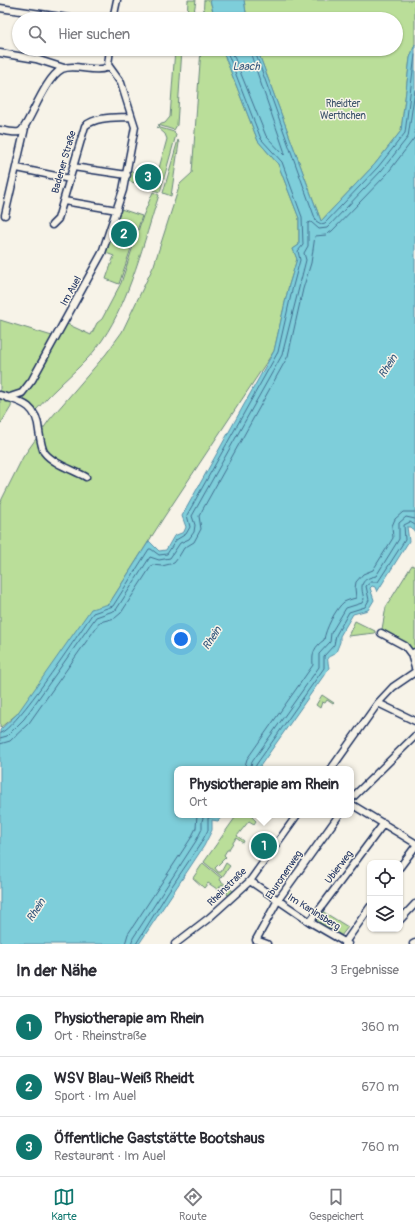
<!DOCTYPE html>
<html lang="de">
<head>
<meta charset="utf-8">
<style>
	:root { --surface:#fff; --page:#f7f7f7; --text:#2b2b33; --muted:#7c7c81; --line:#e1e1e2; --accent:#0f766e }
	body { margin:0; font-family:Pangolin,sans-serif; background:var(--page); color:var(--text) }
	.controls { position:absolute; right:12px; bottom:12px; display:grid; overflow:hidden; border-radius:8px; box-shadow:0 1px 3px #0004 }
	.controls button { width:36px; height:36px; display:grid; place-items:center; padding:0; border:0; border-bottom:1px solid var(--line); background:var(--surface); color:var(--text); font:20px sans-serif }
	.you { position:absolute; left:181px; top:639px; width:14px; height:14px; margin:-10px; border:3px solid #fff; border-radius:50%; background:#1a73e8; box-shadow:0 0 0 6px #1a73e833 }
	.badge { display:grid; place-items:center; width:26px; height:26px; border-radius:50%; background:var(--accent); color:#fff; font-size:13px; font-weight:700 }
	.pin { position:absolute; translate:-50% -50%; border:2px solid #fff; box-shadow:0 1px 4px #0006 }
	.popup { position:absolute; left:174px; top:766px; width:180px; height:52px; box-sizing:border-box; display:grid; place-content:center; border-radius:8px; background:var(--surface); filter:drop-shadow(0 1px 3px #0005); font-size:13px; white-space:nowrap; color:var(--muted) }
	.popup b { font-size:15px; color:var(--text) }
	.popup::after { content:''; position:absolute; left:50%; top:100%; margin-left:-8px; border:8px solid transparent; border-top-color:var(--surface) }
	.list { margin:0; padding:0; list-style:none }
	h2 { display:flex; justify-content:space-between; align-items:center; height:52px; margin:0; padding:0 16px; font-size:17px }
	h2 small { font-size:13px; font-weight:400; color:var(--muted) }
	.list li { display:grid; grid-template-columns:26px 1fr auto; gap:12px; align-items:center; box-sizing:border-box; height:60px; padding:0 16px; border-top:1px solid var(--line) }
	.list b { display:block; font-size:15px; white-space:nowrap }
	.list p { margin:0; font-size:13px; white-space:nowrap; color:var(--muted) }
	.list em { font-size:13px; font-style:normal; color:var(--muted) }
	.icon { flex:none; width:22px; height:22px; fill:none; stroke:currentColor; stroke-width:2; stroke-linecap:round; stroke-linejoin:round }
	.map { position:relative; flex:none; width:415px; height:944px; overflow:hidden }
	.search { position:absolute; background:var(--surface); box-shadow:0 1px 3px #0004; left:12px; right:12px; top:12px; height:44px; display:flex; align-items:center; gap:10px; box-sizing:border-box; padding:0 14px; border-radius:22px; color:var(--muted); font-size:15px }
	.sheet { height:232px; background:var(--surface) }
	nav { display:flex; justify-content:space-around; align-items:center; box-sizing:border-box; height:56px; border-top:1px solid var(--line); background:var(--surface); font-size:11px; color:var(--muted) }
	nav a { display:grid; justify-items:center; gap:2px }
	nav .on { color:var(--accent) }
	.map>svg:first-child { display:block }
</style>
</head>
<body>
<div class="map">
<svg width="415" height="944" viewBox="0 0 415 944">
	<rect width="100%" height="100%" fill="#f7f3e8"/>
	<filter id="ink" filterUnits="userSpaceOnUse"><feTurbulence type="fractalNoise" baseFrequency=".025" numOctaves="2"/><feDisplacementMap in="SourceGraphic" scale="8" xChannelSelector="R" yChannelSelector="G"/><feConvolveMatrix kernelMatrix="1 2 1 2 8 2 1 2 1" color-interpolation-filters="sRGB"/></filter>
	<g filter="url(#ink)">
		<path fill="#bade99" stroke="#6a867c" d="M188 0H196L193 19H187Z
			M204 0H210L215 19H203Z
			M244 0H415V44L410 58 401 131 375 164 321 221 257 49H396V19H247Z
			M175 49H182L177 125 174 130 158 125 165 123 170 117Z
			M201 49H222L258 141 278 164 299 218V245L293 249 297 259 289 285 274 351 164 517 109 604 17 714 0 728V503L23 457 50 419 106 354 122 332 154 265 180 184 192 173Z
			M157 127 174 132 176 135 160 192 153 190 167 139 165 134Z
			M178 140 179 143 171 196 163 193Z
			M130 171 138 173 135 183 128 181Z
			M153 192 159 195C144 241 130 299 103 339 90 359 73 372 57 388 49 395 43 403 36 410L25 402 12 398 11 407 0 425V320L52 336 20 396 24 398V394L65 323 91 335 97 323 102 319 121 283 143 216Z
			M121 209 142 216 119 284 106 279 114 256 106 253Z
			M412 565 415 567V649H411L382 629 386 607Z
			M355 621 375 631V633L348 636Z
			M322 695 334 703 333 704 327 700 325 703 322 702 320 708 316 705Z
			M237 815H253L252 817 256 821 254 824 249 821 237 836 244 841 243 843 236 838 229 849 230 850H227L224 855 226 857 215 868 218 872H221L226 863 230 866 222 877 204 862Z
			M203 863 221 878 220 880 234 892 229 896 227 894V889L222 884 219 888 221 890 220 891 208 883 204 888 193 878Z
			M322 911 348 927 341 936 318 923 316 920Z"/>
		<path fill="#7eceda" stroke="#568ea8" d="M210 0H244L247 19H215Z
			M415 44V532L411 527H407L409 541 377 592 375 587 372 586 370 588 374 600 368 610 353 614 340 636V642L336 652C328 660 326 652 329 668L258 769H177V815H223L218 821 212 820V830L204 846 139 944H0V730L17 714 91 609 109 604 149 541 159 551 166 550 174 536 184 532 186 527 182 516 274 351 289 285 297 259 293 249 299 245V218L278 164 258 141 222 49H257L321 221 375 164 401 131 410 58Z"/>
		<g fill="none" stroke-linecap="round" stroke-linejoin="round">
			<path stroke="#436f90" stroke-width="1" d="M231 49 266 136 284 155 285 153 249 49
				M254 49 316 221 321 224 325 223 378 167 405 133 415 55
				M0 733C15 731 81 630 93 613L113 606 149 549H151L159 555 167 554 176 540 186 534 190 527 187 515 278 352 293 286 300 260 298 251 303 245 302 217 282 162 261 139 226 49
				M0 738 7 736 24 719 96 617 116 610 150 557 159 560 170 558 180 543 189 539 194 532 195 525 192 516 282 355 306 260 304 253 308 246V223L311 222 319 229 327 228 382 170 408 137 415 90
				M0 744 10 741 29 723 100 622 115 618 121 613 152 565 162 566 174 563 178 558 184 548 194 542 201 529 199 516 288 356 303 289 311 263 315 236 326 235 332 231 387 174 415 137
				M244 769 247 759 313 665C312 653 314 647 324 640 325 630 336 608 344 602 348 600 352 599 356 598L355 588 356 582 363 574 373 570 393 538 392 526 395 519 403 512H415
				M250 769 252 762 319 667V654L330 642 331 633 346 608 362 603 364 599C360 584 361 579 376 576L399 539V523L406 517 415 519
				M255 769 256 765 324 668V656L334 645 336 635 349 612 365 607 369 600 366 586 371 582H378L405 540 404 525 410 522 415 525
				M125 944 128 934 191 838 196 828 197 815
				M131 944 133 938 196 841 202 829V821L204 815
				M136 944 168 892 201 843 208 830V818L218 815"/>
			<g stroke="#1b2f5e" stroke-width="9">
				<path id="minor" d="M0 8 75 19
					M113 19 117 0
					M154 19 155 18
					M0 53 36 59 64 68
					M0 130C5 131 14 133 19 132 28 130 43 79 62 69 75 63 93 73 106 68L108 65 110 49
					M73 167 127 175
					M17 168 70 179
					M64 201 117 210
					M5 215 25 128
					M52 225 58 219 85 126C97 116 116 118 131 117
					M0 395C22 402 37 405 39 431 40 437 41 446 44 452 53 464 74 470 86 477
					M7 398 22 393 32 380 102 253 123 190 135 127 121 83 108 65
					M381 633 405 646 411 654
					M415 652 411 654 415 668
					M378 703 415 721
					M331 769 378 703 393 687 415 672
					M351 799 415 736
					M351 804 415 843
					M400 867 415 847
					M250 881 310 922 348 944
					M400 920 415 904
					M310 922 384 823
					M175 944 209 918 250 881 297 815
					M267 944 256 940 278 900 339 815
					M344 944 370 907
					M413 944 415 943"/>
			</g>
			<use href="#minor" stroke="#f7f3e8" stroke-width="6"/>
		</g>
	</g>
	<g text-anchor="middle" dominant-baseline="central" stroke-width="3" stroke-linejoin="round" paint-order="stroke">
		<g font-size="10" fill="#3b526a" stroke="#f7f3e8">
			<text x="343" y="104">Rheidter<tspan x="343" dy="12">Werthchen</tspan></text>
		</g>
		<g font-size="10" fill="#1b2f5e" stroke="#f7f3e8">
			<text transform="translate(64 162) rotate(-74)">Badener Straße</text>
			<text transform="translate(71 291) rotate(-61)">Im Auel</text>
			<text transform="translate(339 867) rotate(-53)">Ubierweg</text>
			<text transform="translate(284 875) rotate(-56)">Eburonenweg</text>
			<text transform="translate(227 887) rotate(-44)">Rheinstraße</text>
			<text transform="translate(314 912) rotate(32)">Im Kaninsberg</text>
		</g>
		<g font-size="11" font-style="italic" fill="#34577d" stroke="#f7f3e8">
			<text x="246" y="66">Laach</text>
			<text transform="translate(388 366) rotate(-57)">Rhein</text>
			<text transform="translate(212 638) rotate(-57)">Rhein</text>
			<text transform="translate(36 910) rotate(-57)">Rhein</text>
		</g>
	</g>
</svg>
<div class="controls">
<button><svg class="icon" aria-label="locate" viewBox="0 0 24 24"><circle cx="12" cy="12" r="6"/><path d="M12 2v4M12 18v4M2 12h4M18 12h4"/></svg></button>
<button><svg class="icon" aria-label="layers" viewBox="0 0 24 24"><path d="M12 4l9 5-9 5-9-5zM3 14l9 5 9-5"/></svg></button>
</div>
<div class="you"></div>
<div class="pin badge" style="left:264px;top:846px">1</div>
<div class="popup"><b>Physiotherapie am Rhein</b>Ort</div>
<div class="pin badge" style="left:124px;top:234px">2</div>
<div class="pin badge" style="left:148px;top:177px">3</div>
<div class="search"><svg class="icon" aria-label="search" viewBox="0 0 24 24"><circle cx="10" cy="10" r="6"/><path d="M15 15l6 6"/></svg>Hier suchen</div>
</div>
<section class="sheet">
<h2>In der Nähe<small>3 Ergebnisse</small></h2>
<ul class="list">
<li><span class="badge">1</span><div><b>Physiotherapie am Rhein</b><p>Ort · Rheinstraße</p></div><em>360 m</em></li>
<li><span class="badge">2</span><div><b>WSV Blau-Weiß Rheidt</b><p>Sport · Im Auel</p></div><em>670 m</em></li>
<li><span class="badge">3</span><div><b>Öffentliche Gaststätte Bootshaus</b><p>Restaurant · Im Auel</p></div><em>760 m</em></li>
</ul>
</section>
<nav>
<a class="on"><svg class="icon" aria-label="map" viewBox="0 0 24 24"><path d="M3 6l6-2 6 2 6-2v14l-6 2-6-2-6 2zM9 4v14M15 6v14"/></svg>Karte</a>
<a><svg class="icon" aria-label="directions" viewBox="0 0 24 24"><path d="M12 3l9 9-9 9-9-9zM9 14v-3h6M13 9l2 2-2 2"/></svg>Route</a>
<a><svg class="icon" aria-label="saved" viewBox="0 0 24 24"><path d="M7 4h10v16l-5-4-5 4z"/></svg>Gespeichert</a>
</nav>
</body>
</html>
